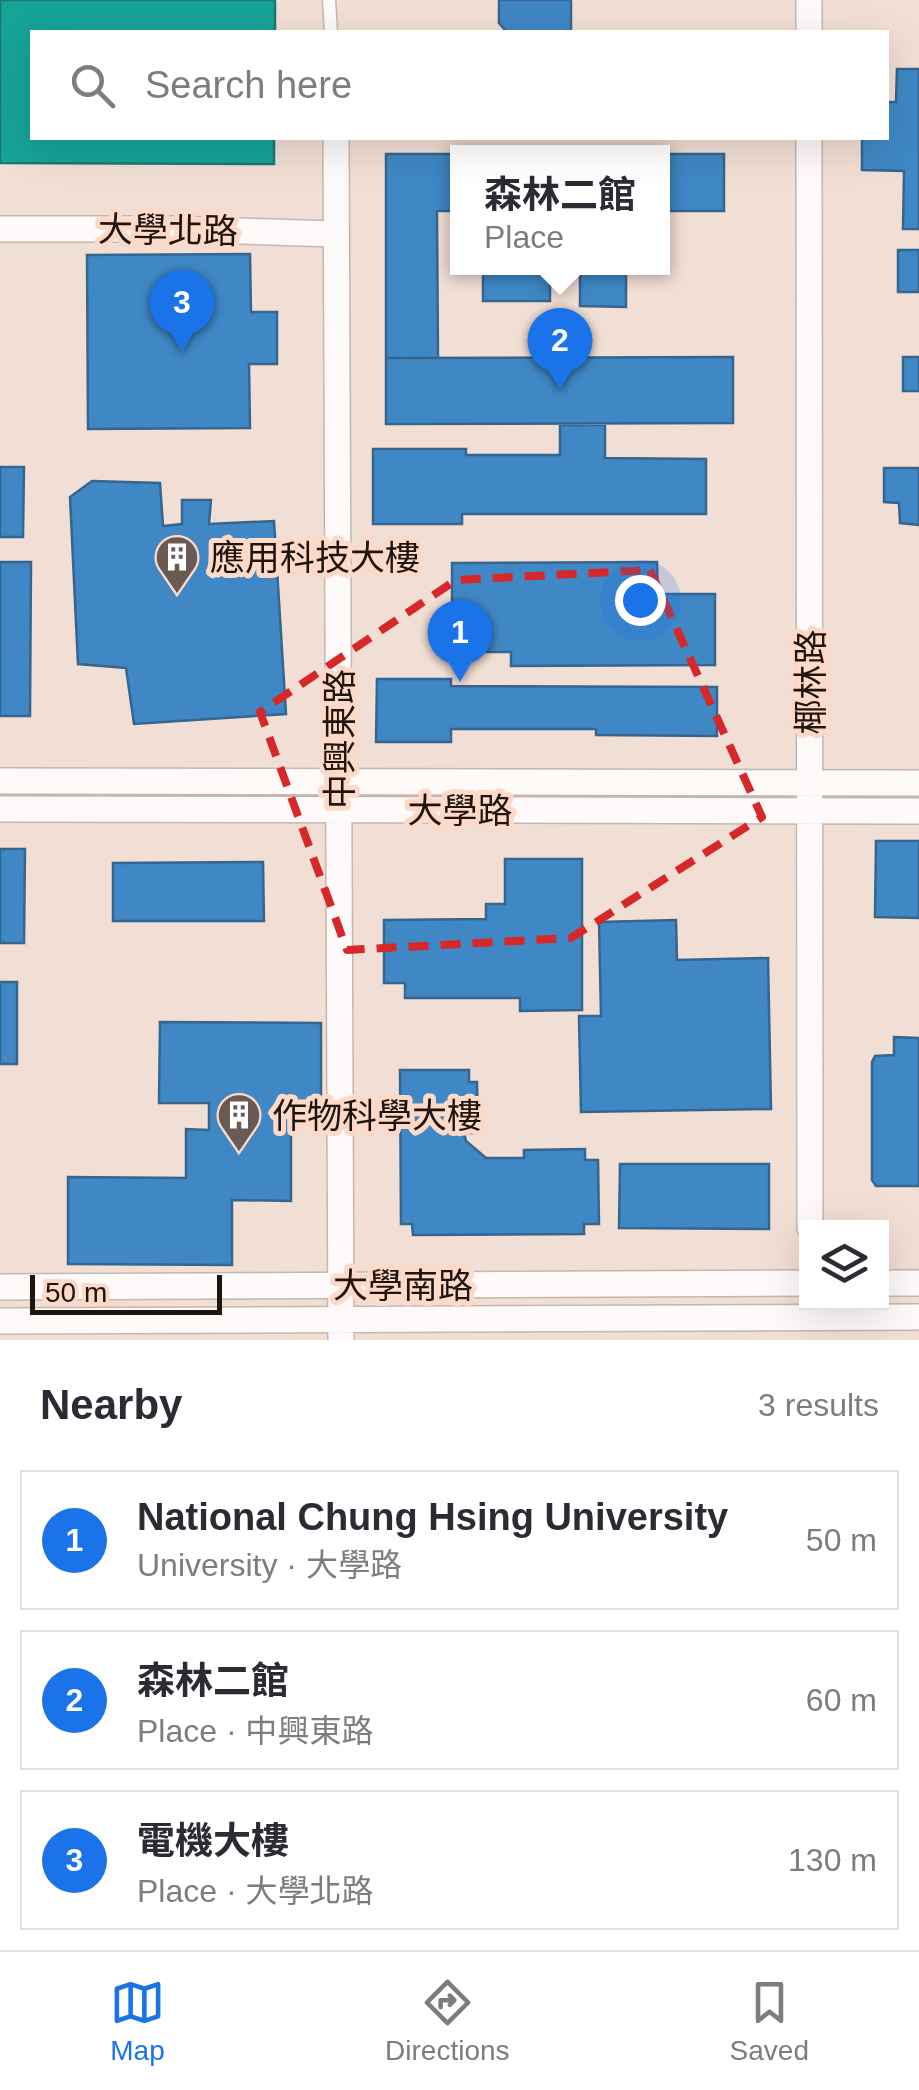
<!DOCTYPE html>
<html lang="en">
<head>
<meta charset="utf-8">
<style>
	:root { --surface:#fff; --page:#f2f2f3; --text:#2b2b33; --muted:#7c7c81; --line:#e1e1e2; --accent:#1a73e8 }
	body { margin:0; font-family:Helvetica,"Noto Sans TC",sans-serif; background:var(--page); color:var(--text) }
	.controls { position:absolute; right:30px; bottom:30px; display:grid; overflow:hidden; border-radius:0px; box-shadow:0 10px 40px #0002 }
	.controls button { width:90px; height:90px; display:grid; place-items:center; padding:0; border:0; border-bottom:2px solid var(--line); background:var(--surface); color:var(--text); font:50px sans-serif }
	.scale { position:absolute; left:30px; bottom:25px; width:192px; box-sizing:border-box; padding-left:10px; border:5px solid #20140e; border-top:0; font-size:28px; line-height:35px; white-space:nowrap; color:#20140e; -webkit-text-stroke:8px #fddac8; paint-order:stroke }
	.you { position:absolute; left:640px; top:600px; width:35px; height:35px; margin:-25px; border:8px solid #fff; border-radius:50%; background:#1a73e8; box-shadow:0 0 0 15px #1a73e833 }
	.badge { display:grid; place-items:center; width:65px; height:65px; border-radius:50%; background:var(--accent); color:#fff; font-size:32px; font-weight:700 }
	.pin { position:absolute; translate:-50% -82px; filter:drop-shadow(0 2px 5px #0008) }
	.pin::after { content:''; position:absolute; top:52px; width:35px; height:30px; background:inherit; clip-path:polygon(0 0,100% 0,50% 100%) }
	.popup { position:absolute; left:450px; top:145px; width:220px; height:130px; box-sizing:border-box; display:grid; place-content:center; border-radius:0px; background:var(--surface); filter:drop-shadow(0 2px 8px #0005); font-size:32px; white-space:nowrap; color:var(--muted) }
	.popup b { font-size:38px; color:var(--text) }
	.popup::after { content:''; position:absolute; left:50%; top:100%; margin-left:-20px; border:20px solid transparent; border-top-color:var(--surface) }
	.list { margin:0; padding:0; list-style:none }
	h2 { display:flex; justify-content:space-between; align-items:center; height:130px; margin:0; padding:0 40px; font-size:42px }
	h2 small { font-size:32px; font-weight:400; color:var(--muted) }
	.list li { display:grid; grid-template-columns:65px 1fr auto; gap:30px; align-items:center; box-sizing:border-box; height:140px; margin:0 20px 20px; padding:0 20px; border:2px solid var(--line); border-radius:0px }
	.list b { display:block; font-size:38px; white-space:nowrap }
	.list p { margin:0; font-size:32px; white-space:nowrap; color:var(--muted) }
	.list em { font-size:32px; font-style:normal; color:var(--muted) }
	.icon { flex:none; width:55px; height:55px; fill:none; stroke:currentColor; stroke-width:2; stroke-linecap:round; stroke-linejoin:round }
	.map { position:relative; flex:none; width:919px; height:1340px; overflow:hidden }
	.search { position:absolute; background:var(--surface); box-shadow:0 10px 40px #0002; left:30px; right:30px; top:30px; height:110px; display:flex; align-items:center; gap:25px; box-sizing:border-box; padding:0 35px; border-radius:0px; color:var(--muted); font-size:38px }
	.sheet { height:610px; background:var(--surface) }
	nav { display:flex; justify-content:space-around; align-items:center; box-sizing:border-box; height:140px; border-top:2px solid var(--line); background:var(--surface); font-size:28px; color:var(--muted) }
	nav a { display:grid; justify-items:center; gap:5px }
	nav .on { color:var(--accent) }
	.map>svg:first-child { display:block }
</style>
</head>
<body>
<div class="map">
<svg width="919" height="1340" viewBox="0 0 919 1340">
	<rect width="100%" height="100%" fill="#f1ded4"/>
	<path fill="#3f88c5" stroke="#36658e" stroke-width="2.5" d="M499 0H571V32H507L499 23Z
		M897 69H919V229H903L904 171 862 170V138H886V102H896Z
		M386 154H458V211H437L438 358H386Z
		M662 154H724V211H662Z
		M898 250H919V292H898Z
		M250 254 251 312H277V364H249L250 428 88 429 87 255Z
		M483 268H550V301H483Z
		M580 268H626V307L580 306Z
		M733 357V423L386 424V358Z
		M903 357H919V391H903Z
		M560 425H605V458L706 459V514H462V524H373V449H466V455H560Z
		M0 467H24L23 537H0Z
		M884 468H919V525L900 523 899 503 884 502Z
		M92 481 160 483 163 526 182 524V500H211L209 524 274 521 286 714 134 724 126 668 78 664 70 497Z
		M0 562H31L30 716H0Z
		M657 562 658 594H715V665L511 666V652H452V563Z
		M377 679H451V686L717 687V736L596 735V729H451V742H376Z
		M876 841H919V918L875 917Z
		M0 849H25L24 943H0Z
		M505 859H582V1010L520 1011V998H405V983H384V920L486 919V904H505Z
		M263 862 264 921H113V863Z
		M676 920 677 960 768 958 771 1109 581 1112 579 1016H601L599 922Z
		M0 982H17V1064H0Z
		M160 1022 321 1023V1106L291 1105V1201L232 1200V1265L68 1264V1177L186 1178V1129L209 1130V1103H159Z
		M894 1037 919 1038V1186H876L872 1180V1062L875 1056 894 1055Z
		M894 1037 919 1038V1186H876L872 1180V1062L875 1056 894 1055Z
		M400 1070H469V1082H477L478 1133H464L466 1141 486 1158H524V1150L585 1149V1160H598L599 1224H584V1234L413 1235 412 1224H401Z
		M620 1164H769V1229L619 1228Z"/>
	<path fill="#17a398" stroke="#1a786f" stroke-width="2.5" d="M0 0H275V32H32V138H274V164L0 163Z"/>
	<g fill="none" stroke-linecap="round" stroke-linejoin="round">
		<g stroke="#c5b6af" stroke-width="15">
			<path id="lane" d="M329 0 331 32"/>
		</g>
		<g stroke="#c5b6af" stroke-width="28">
			<path id="street" d="M809 0V32
				M336 138 341 1340
				M809 138 810 1228
				M0 229H173L336 234
				M0 781 919 783
				M0 809 919 811
				M882 1283H919
				M0 1287 806 1283
				M0 1321 919 1317"/>
		</g>
		<use href="#lane" stroke="#fdfaf9" stroke-width="12"/>
		<use href="#street" stroke="#fdfaf9" stroke-width="25"/>
	</g>
	<path fill="none" stroke="#d62828" stroke-width="8" stroke-dasharray="20 12" stroke-linejoin="round" d="M650 570 762 817 571 938 347 950 260 712 456 580Z"/>
	<defs>
		<g id="building-pin" transform="scale(2.25)"><path d="M0 17L-7.5 6A9.5 9.5 0 1 1 7.5 6Z" fill="#695b53" stroke="#fddac8"/><path d="M-4-6H4V6H1V3H-1V6H-4ZM-2.5-4.3h1.7v1.8h-1.7ZM.8-4.3h1.7v1.8H.8ZM-2.5-1h1.7V.8h-1.7ZM.8-1h1.7V.8H.8Z" fill="#fff"/></g>
	</defs>
	<g fill-rule="evenodd">
		<use href="#building-pin" x="177" y="557"/>
		<use href="#building-pin" x="239" y="1115"/>
	</g>
	<g text-anchor="middle" dominant-baseline="central" stroke-width="10" stroke-linejoin="round" paint-order="stroke">
		<g font-size="35" fill="#20140e" stroke="#fddac8">
			<text transform="translate(168 230) rotate(1)">大學北路</text>
			<text transform="translate(810 682) rotate(-90)">椰林路</text>
			<text transform="translate(339 739) rotate(-90)">中興東路</text>
			<text x="460" y="810">大學路</text>
			<text x="403" y="1285">大學南路</text>
		</g>
		<g font-size="35" fill="#20140e" stroke="#fddac8" text-anchor="start">
			<text x="210" y="557">應用科技大樓</text>
			<text x="272" y="1115">作物科學大樓</text>
		</g>
	</g>
</svg>
<div class="controls">
<button><svg class="icon" aria-label="layers" viewBox="0 0 24 24"><path d="M12 4l9 5-9 5-9-5zM3 14l9 5 9-5"/></svg></button>
</div>
<div class="scale">50 m</div>
<div class="you"></div>
<div class="pin badge" style="left:460px;top:682px">1</div>
<div class="pin badge" style="left:560px;top:390px">2</div>
<div class="popup"><b>森林二館</b>Place</div>
<div class="pin badge" style="left:182px;top:352px">3</div>
<div class="search"><svg class="icon" aria-label="search" viewBox="0 0 24 24"><circle cx="10" cy="10" r="6"/><path d="M15 15l6 6"/></svg>Search here</div>
</div>
<section class="sheet">
<h2>Nearby<small>3 results</small></h2>
<ul class="list">
<li><span class="badge">1</span><div><b>National Chung Hsing University</b><p>University · 大學路</p></div><em>50 m</em></li>
<li><span class="badge">2</span><div><b>森林二館</b><p>Place · 中興東路</p></div><em>60 m</em></li>
<li><span class="badge">3</span><div><b>電機大樓</b><p>Place · 大學北路</p></div><em>130 m</em></li>
</ul>
</section>
<nav>
<a class="on"><svg class="icon" aria-label="map" viewBox="0 0 24 24"><path d="M3 6l6-2 6 2 6-2v14l-6 2-6-2-6 2zM9 4v14M15 6v14"/></svg>Map</a>
<a><svg class="icon" aria-label="directions" viewBox="0 0 24 24"><path d="M12 3l9 9-9 9-9-9zM9 14v-3h6M13 9l2 2-2 2"/></svg>Directions</a>
<a><svg class="icon" aria-label="saved" viewBox="0 0 24 24"><path d="M7 4h10v16l-5-4-5 4z"/></svg>Saved</a>
</nav>
</body>
</html>
